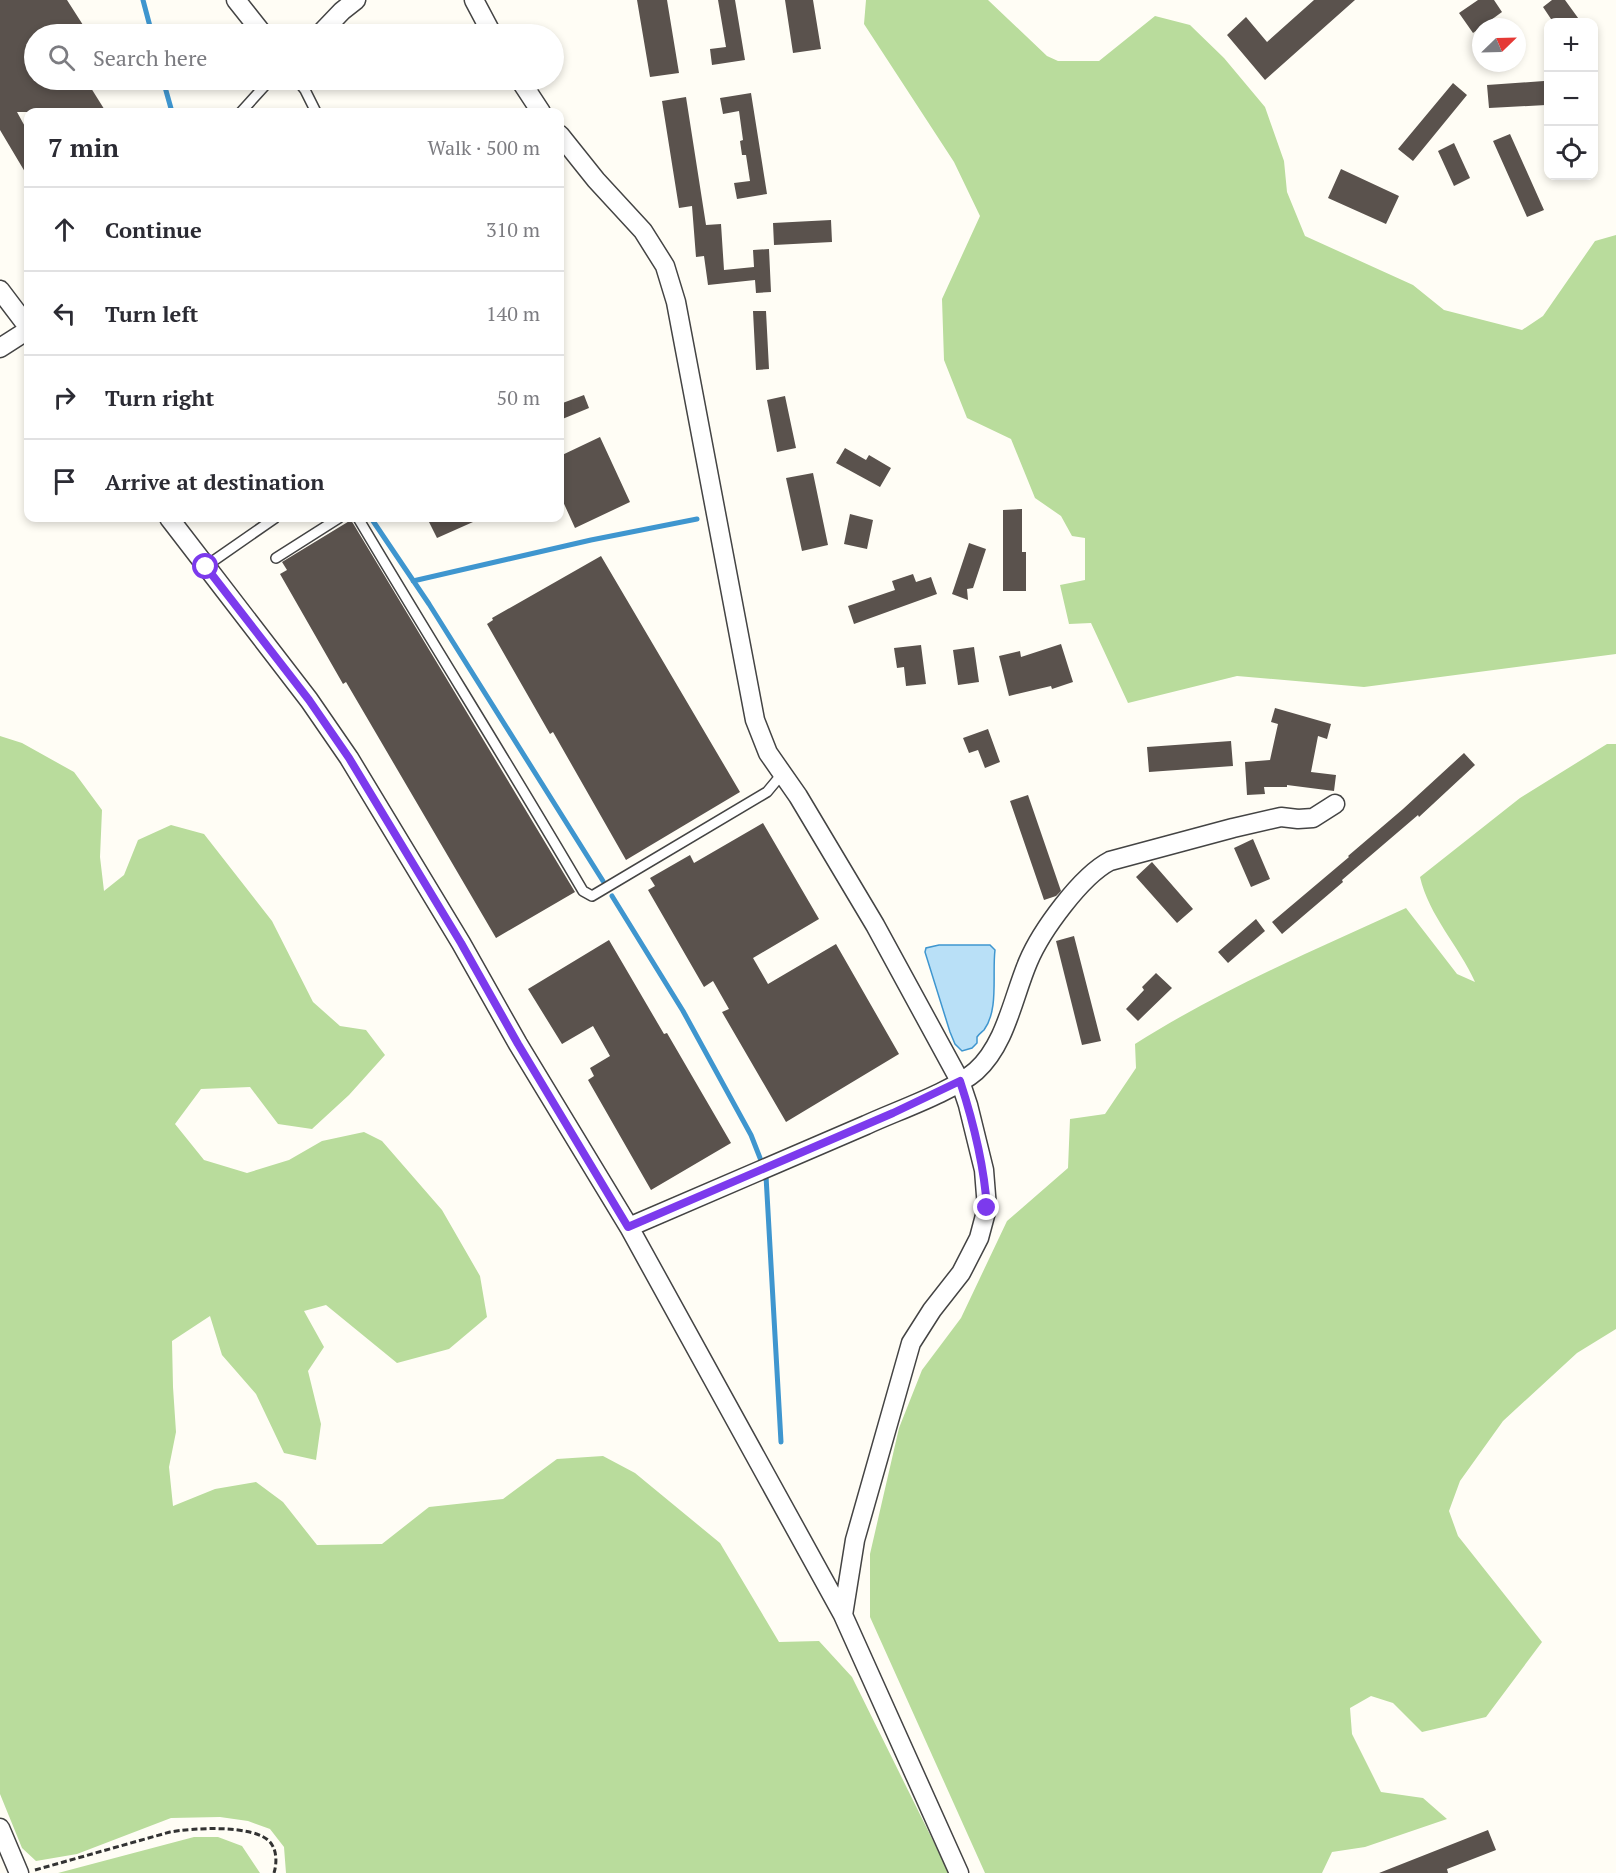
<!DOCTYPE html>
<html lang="en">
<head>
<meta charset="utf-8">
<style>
	:root { --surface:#fff; --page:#f7f7f7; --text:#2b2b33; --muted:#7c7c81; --line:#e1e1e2 }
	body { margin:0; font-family:"PT Serif",serif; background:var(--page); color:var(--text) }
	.controls { position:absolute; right:18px; top:18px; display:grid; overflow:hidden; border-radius:12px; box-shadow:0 3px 9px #0003 }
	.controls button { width:54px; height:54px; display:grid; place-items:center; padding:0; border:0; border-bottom:2px solid var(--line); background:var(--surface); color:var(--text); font:30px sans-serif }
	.compass { position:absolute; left:1472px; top:18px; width:54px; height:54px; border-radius:50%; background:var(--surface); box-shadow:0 3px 9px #0003; rotate:67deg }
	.stop { position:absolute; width:18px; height:18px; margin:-14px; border:4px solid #7c3aed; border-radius:50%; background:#fff }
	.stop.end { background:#7c3aed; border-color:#fff; box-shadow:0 2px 6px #0008 }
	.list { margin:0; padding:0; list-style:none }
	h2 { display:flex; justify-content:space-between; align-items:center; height:78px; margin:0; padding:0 24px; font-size:26px }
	h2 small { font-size:20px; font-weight:400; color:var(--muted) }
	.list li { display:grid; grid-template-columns:39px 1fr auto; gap:18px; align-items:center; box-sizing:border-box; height:84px; padding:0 24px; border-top:2px solid var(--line) }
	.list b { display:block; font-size:22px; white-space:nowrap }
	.list em { font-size:20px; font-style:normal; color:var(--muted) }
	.icon { flex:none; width:33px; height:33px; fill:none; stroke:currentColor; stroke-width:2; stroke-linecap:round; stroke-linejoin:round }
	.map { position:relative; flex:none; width:1616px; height:1873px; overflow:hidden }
	.search { position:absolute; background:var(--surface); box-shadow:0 3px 9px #0003; left:24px; top:24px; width:540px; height:66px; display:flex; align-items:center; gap:15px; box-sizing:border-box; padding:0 21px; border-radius:33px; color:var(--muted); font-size:22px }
	.panel { position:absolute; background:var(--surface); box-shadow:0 3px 9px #0003; left:24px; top:108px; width:540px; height:414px; border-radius:12px }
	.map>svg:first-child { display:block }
</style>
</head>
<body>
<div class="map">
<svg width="1616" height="1873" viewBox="0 0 1616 1873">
	<rect width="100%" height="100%" fill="#fffdf5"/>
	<path fill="#b9dc9c" d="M866 0H988L1047 56 1058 61H1099L1155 16 1190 25 1224 58 1265 107 1284 161 1287 192 1305 236 1413 285 1444 310 1522 330 1543 316 1595 241 1616 235V654L1364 687 1237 676 1128 703 1091 623 1069 624 1060 585 1085 580V538L1072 536 1061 516 1035 498 1011 439 967 418 944 360 942 299 980 216 954 162 864 24Z
		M0 736 22 743 74 772 102 810 100 857 104 891 124 875 138 840 171 825 204 834 272 921 313 1002 340 1026 366 1030 385 1055 349 1095 312 1129 278 1124 250 1087 201 1089 175 1124 204 1160 247 1173 289 1160 322 1141 364 1132 382 1141 442 1210 480 1276 487 1317 449 1349 397 1363 326 1305 304 1311 324 1347 308 1371 321 1424 316 1460 284 1453 256 1394 222 1355 210 1316 172 1341 173 1387 176 1432 169 1467 173 1506 215 1489 256 1482 283 1502 317 1545 382 1544 429 1507 503 1499 557 1459 603 1456 635 1473 720 1543 779 1642 819 1641 852 1677 949 1873H286L284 1847 270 1829 248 1821 220 1817 171 1818 77 1854 36 1861 22 1848 0 1794Z
		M1607 744H1616V1329L1577 1353 1503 1421 1460 1481 1449 1511 1458 1536 1542 1642 1486 1717 1422 1732 1393 1703 1371 1696 1350 1708 1352 1734 1381 1792 1423 1798 1447 1819 1365 1847 1332 1852 1322 1873H985L870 1617V1554L899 1428 922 1370 961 1318 1007 1221 1068 1168 1070 1119 1105 1114 1136 1068 1135 1044C1220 990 1314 950 1406 908L1457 974 1475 982C1459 946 1429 916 1420 877L1520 798Z
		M194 1837H218L242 1846 260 1873H58Z"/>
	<path fill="#b9e0f7" stroke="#3f96cf" stroke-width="1.5" d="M939 945H990L995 950C992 974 999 1010 984 1030 982 1032 979 1034 977 1037V1043L972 1048 962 1051 955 1044 950 1032 925 952 926 948Z"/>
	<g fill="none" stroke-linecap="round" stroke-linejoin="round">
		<path stroke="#3f96cf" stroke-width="5" d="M143 0 152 34
			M163 80 172 112
			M371 518 429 604 603 881
			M413 581 591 540 697 519
			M612 896 683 1011 751 1135 762 1163
			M766 1176 781 1442"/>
	</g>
	<path fill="#5a524d" d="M0 0H67L83 25 68 34H34V80H86L106 112H17L28 132V177L0 130Z
		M637 0H667L679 73 650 77Z
		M718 0H735L745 60 712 65 710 49 726 47Z
		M785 0H813L821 49 793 53Z
		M1314 0H1355L1265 80 1227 35 1246 17 1267 42Z
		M1478 0H1494L1502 12 1473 33 1459 13Z
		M1552 0H1565L1581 22H1553L1543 7Z
		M1544 81 1546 105 1489 108 1487 85Z
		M1453 83 1467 95 1413 161 1398 149Z
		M751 93 767 194 737 199 734 183 750 181 746 155H742L740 141 743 140 739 111 723 114 720 98Z
		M686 97 706 225 721 224 724 270 754 267 753 250 769 249 771 292 756 293 755 280 708 285 704 256 696 257 692 206 679 208 662 101Z
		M1510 134 1544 210 1527 217 1493 141Z
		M1454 143 1470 178 1454 186 1438 151Z
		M1341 169 1399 196 1386 224 1328 198Z
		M831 220 832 242 774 245 773 223Z
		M753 311H766L769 369 756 370Z
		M584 395 589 408 560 420V404Z
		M785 396 796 448 777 452 767 400Z
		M600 437 630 502 575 528 560 495V456Z
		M845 448 866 460 869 455 891 468 880 487 836 463Z
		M813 473 828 545 802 551 786 478Z
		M1022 509V552H1026V591H1003V510Z
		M850 514 873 520 867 549 844 544Z
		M427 518H482L437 538Z
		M351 520 575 892 496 938 346 682 343 684 280 574 287 570 282 562Z
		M969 543 986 549 973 588 967 589 968 600 952 594Z
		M601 556 740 792 626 860 553 732 550 734 487 624 493 620 492 618Z
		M913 574 916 582 931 577 937 594 854 624 848 606 895 590 892 581Z
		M1061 644 1073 682 1052 689 1051 686 1009 696 999 656 1020 651 1021 657Z
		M921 645 926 684 906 686 904 667 897 668 894 648Z
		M974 647 979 682 958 685 953 650Z
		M1275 708 1331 724 1327 739 1318 736 1311 772 1336 775 1334 791 1287 785V787H1264L1265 794 1247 795 1245 762 1270 760 1278 724 1271 722Z
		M988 729 1000 762 985 768 978 750 969 753 963 738Z
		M1231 741 1233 766 1149 772 1147 747Z
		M1464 753 1475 765 1419 817 1418 815 1342 880 1343 882 1282 934 1272 922 1349 857 1348 856 1403 809Z
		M1028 795 1061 891 1056 896 1044 900 1010 801Z
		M763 823 819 919 753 958 768 984 836 944 899 1054 786 1122 722 1012 729 1009 713 981 704 987 648 890 655 886 650 878 690 855 694 863Z
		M1253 839 1270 879 1251 887 1234 848Z
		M1152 862 1193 909 1177 923 1136 877Z
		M1256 919 1265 931 1228 963 1218 952Z
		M1074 936 1101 1041 1082 1045 1056 941Z
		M609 940 664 1034 667 1033 731 1143 651 1190 588 1080 594 1076 590 1068 610 1056 593 1026 562 1044 528 989Z
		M1156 973 1172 988 1138 1021 1126 1009 1144 990 1142 987Z
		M1488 1830 1496 1850 1447 1869 1448 1873H1379Z"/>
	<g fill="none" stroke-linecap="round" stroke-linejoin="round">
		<g stroke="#444" stroke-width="12">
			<path id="service" d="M297 80 305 90 316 112
				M241 112 270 80
				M358 518C432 643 510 766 583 891L592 896 767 792 782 774
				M276 558 339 518
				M206 566 275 518"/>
		</g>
		<g stroke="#444" stroke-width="21">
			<path id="minor" d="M236 0 263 34
				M474 0 492 34
				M320 34 342 11 356 0
				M520 80 541 112
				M560 135 596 180 643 231 665 266 676 302 755 720 768 753 798 796 875 925 960 1081 968 1105 984 1170 987 1208 979 1238 961 1273 932 1310 911 1343 855 1540 843 1615
				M0 290 28 327
				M0 348 28 330
				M169 518 309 700 349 758 461 943 518 1044 629 1227 843 1615 959 1873
				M629 1227C708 1193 787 1159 866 1125 896 1111 952 1092 976 1071 1006 1044 1013 997 1028 962 1041 931 1081 876 1110 861L1233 828 1281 817 1298 819 1313 818 1335 804
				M0 1828 19 1873"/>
		</g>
		<path stroke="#333" stroke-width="3" stroke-dasharray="6 3" stroke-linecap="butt" d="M35 1870 170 1832C192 1828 254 1824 270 1842 277 1850 277 1863 274 1873"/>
		<use href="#service" stroke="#fff" stroke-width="9"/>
		<use href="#minor" stroke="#fff" stroke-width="18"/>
	</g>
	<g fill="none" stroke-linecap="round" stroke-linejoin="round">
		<path stroke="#7c3aed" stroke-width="8" d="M206 567 309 700 349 758 461 943 518 1044 628 1227 893 1113 960 1081C974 1124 984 1164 987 1208"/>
	</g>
</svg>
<div class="controls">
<button>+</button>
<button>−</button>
<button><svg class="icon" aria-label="locate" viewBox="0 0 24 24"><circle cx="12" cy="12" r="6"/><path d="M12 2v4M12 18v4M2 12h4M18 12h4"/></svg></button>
</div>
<svg class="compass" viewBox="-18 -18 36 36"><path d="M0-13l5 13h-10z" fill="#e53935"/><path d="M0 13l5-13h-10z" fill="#7c7c81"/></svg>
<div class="stop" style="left:206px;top:567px"></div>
<div class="stop end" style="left:987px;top:1208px"></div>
<div class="search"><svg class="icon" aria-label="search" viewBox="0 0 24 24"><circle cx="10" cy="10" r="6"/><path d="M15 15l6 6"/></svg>Search here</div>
<section class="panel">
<h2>7 min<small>Walk · 500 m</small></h2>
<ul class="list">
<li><svg class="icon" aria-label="ahead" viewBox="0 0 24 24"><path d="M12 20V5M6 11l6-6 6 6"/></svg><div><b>Continue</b></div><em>310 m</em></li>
<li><svg class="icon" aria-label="left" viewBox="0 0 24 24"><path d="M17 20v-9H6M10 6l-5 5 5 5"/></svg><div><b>Turn left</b></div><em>140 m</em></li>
<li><svg class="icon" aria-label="right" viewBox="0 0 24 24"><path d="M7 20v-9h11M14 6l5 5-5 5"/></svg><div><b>Turn right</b></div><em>50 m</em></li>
<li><svg class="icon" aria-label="arrive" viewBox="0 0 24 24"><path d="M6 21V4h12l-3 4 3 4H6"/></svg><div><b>Arrive at destination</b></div></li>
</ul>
</section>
</div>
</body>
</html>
